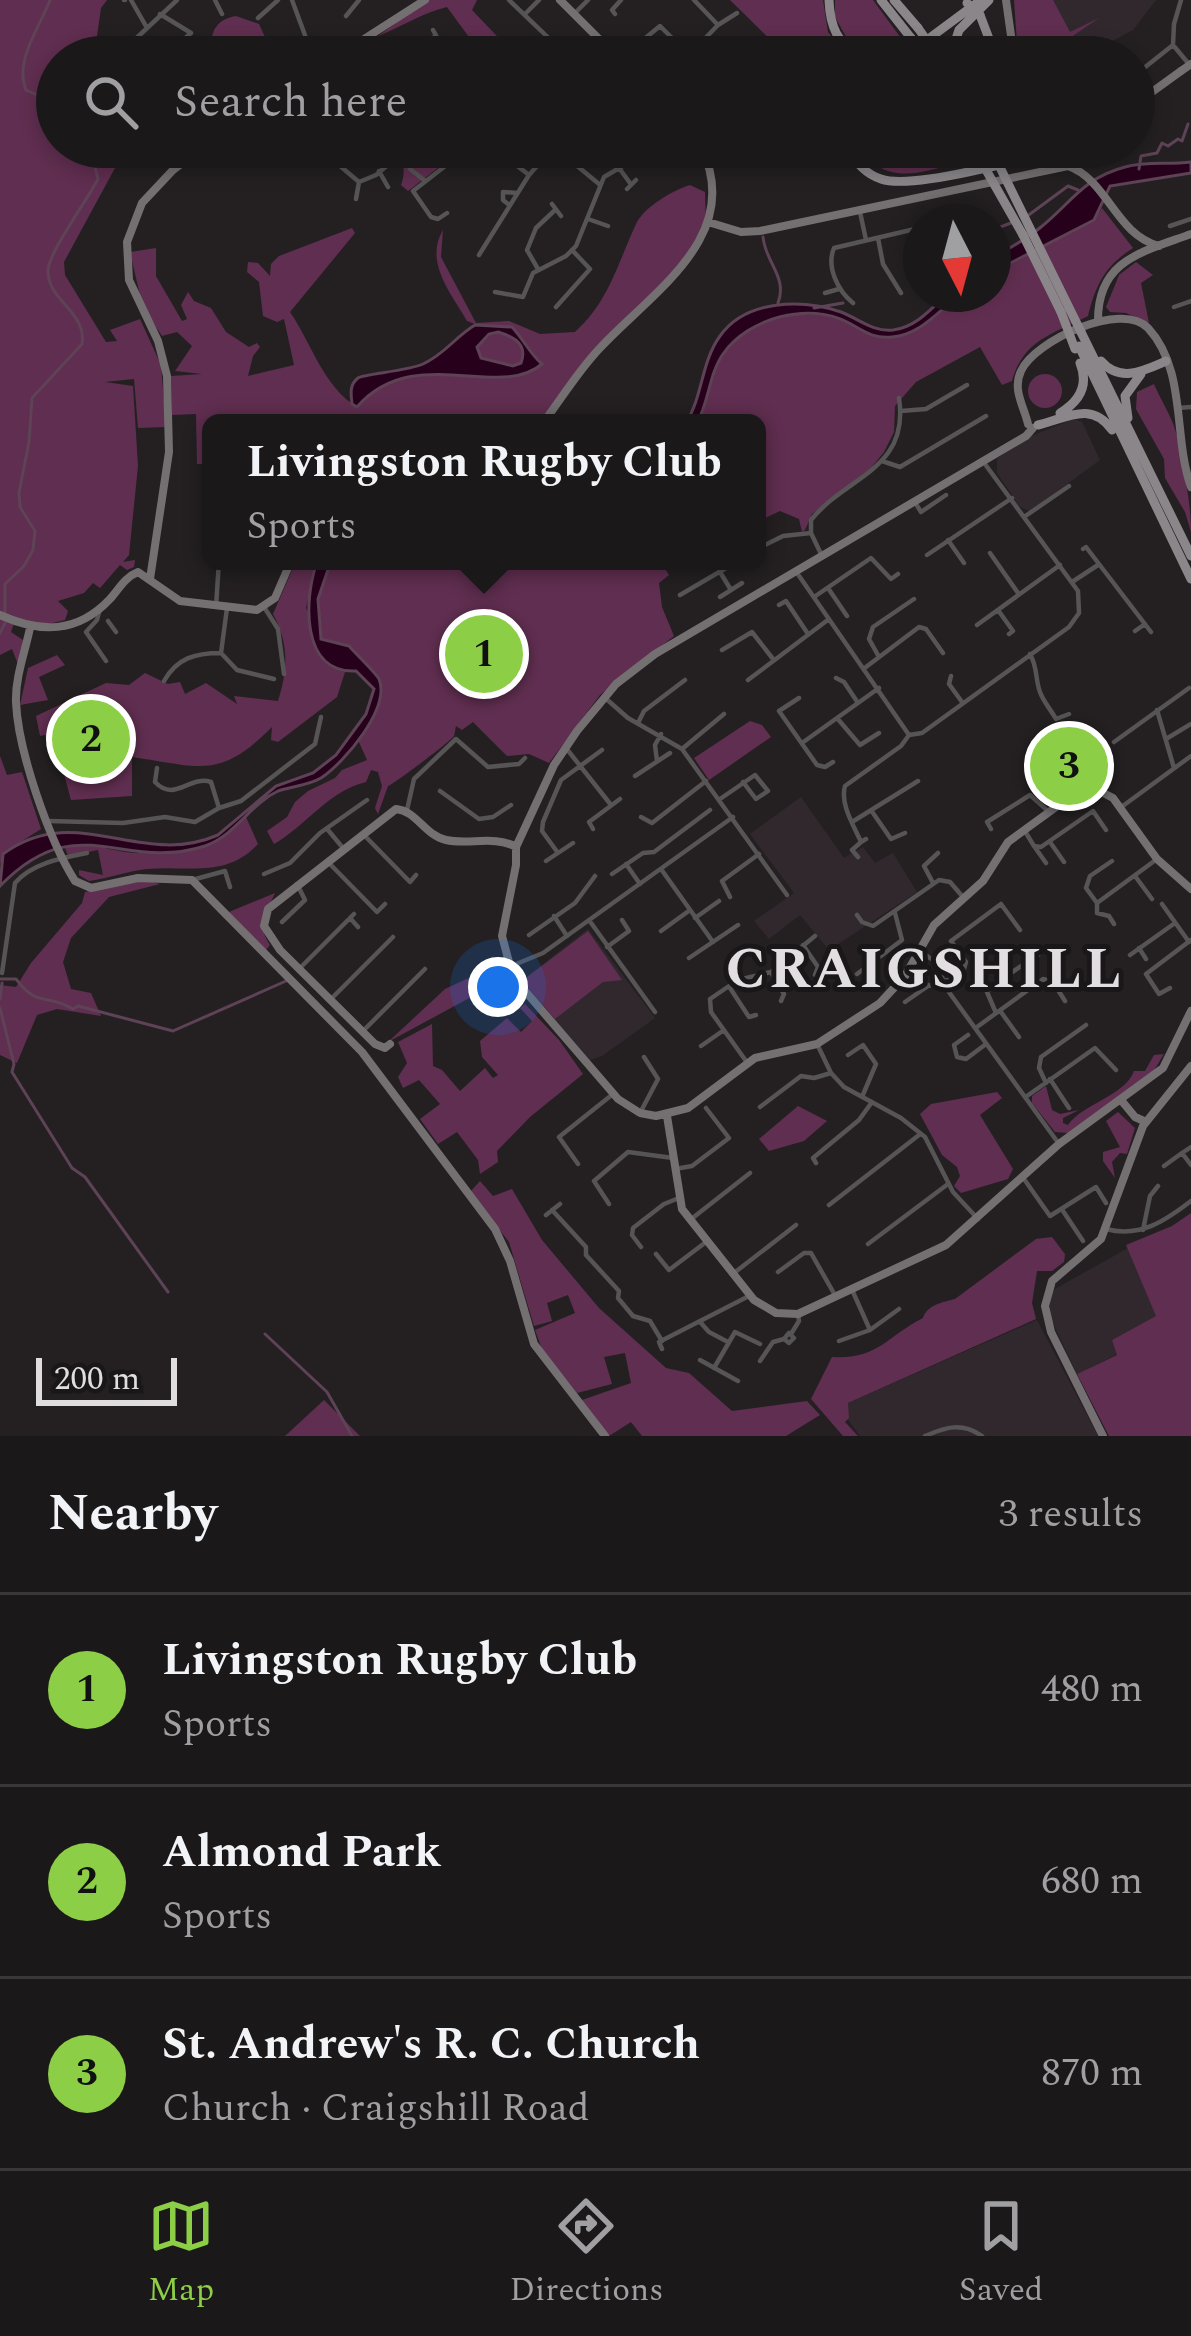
<!DOCTYPE html>
<html lang="en">
<head>
<meta charset="utf-8">
<style>
	:root { --surface:#1b181a; --page:#282527; --text:#f1f3f6; --muted:#a0a0a2; --line:#393739; --accent:#8cce45 }
	body { margin:0; font-family:Spectral,serif; background:var(--page); color:var(--text) }
	.compass { position:absolute; left:903px; top:204px; width:108px; height:108px; border-radius:50%; background:var(--surface); box-shadow:0 6px 18px #0003; rotate:174deg }
	.scale { position:absolute; left:36px; bottom:30px; width:141px; box-sizing:border-box; padding-left:12px; border:6px solid #dfddde; border-top:0; font-size:33px; line-height:42px; white-space:nowrap; color:#dfddde; -webkit-text-stroke:9px #1a1719; paint-order:stroke }
	.you { position:absolute; left:498px; top:987px; width:42px; height:42px; margin:-30px; border:9px solid #fff; border-radius:50%; background:#1a73e8; box-shadow:0 0 0 18px #1a73e833 }
	.badge { display:grid; place-items:center; width:78px; height:78px; border-radius:50%; background:var(--accent); color:#111; font-size:39px; font-weight:700 }
	.pin { position:absolute; translate:-50% -50%; border:6px solid #fff; box-shadow:0 3px 12px #0006 }
	.popup { position:absolute; left:202px; top:414px; width:564px; height:156px; box-sizing:border-box; display:grid; place-content:center; border-radius:18px; background:var(--surface); filter:drop-shadow(0 3px 9px #0005); font-size:39px; white-space:nowrap; color:var(--muted) }
	.popup b { font-size:45px; color:var(--text) }
	.popup::after { content:''; position:absolute; left:50%; top:100%; margin-left:-24px; border:24px solid transparent; border-top-color:var(--surface) }
	.list { margin:0; padding:0; list-style:none }
	h2 { display:flex; justify-content:space-between; align-items:center; height:156px; margin:0; padding:0 48px; font-size:51px }
	h2 small { font-size:39px; font-weight:400; color:var(--muted) }
	.list li { display:grid; grid-template-columns:78px 1fr auto; gap:36px; align-items:center; box-sizing:border-box; height:192px; padding:0 48px; border-top:3px solid var(--line) }
	.list b { display:block; font-size:45px; white-space:nowrap }
	.list p { margin:0; font-size:39px; white-space:nowrap; color:var(--muted) }
	.list em { font-size:39px; font-style:normal; color:var(--muted) }
	.icon { flex:none; width:66px; height:66px; fill:none; stroke:currentColor; stroke-width:2; stroke-linecap:round; stroke-linejoin:round }
	.map { position:relative; flex:none; width:1191px; height:1436px; overflow:hidden }
	.search { position:absolute; background:var(--surface); box-shadow:0 6px 18px #0003; left:36px; right:36px; top:36px; height:132px; display:flex; align-items:center; gap:30px; box-sizing:border-box; padding:0 42px; border-radius:66px; color:var(--muted); font-size:45px }
	.sheet { height:732px; background:var(--surface) }
	nav { display:flex; justify-content:space-around; align-items:center; box-sizing:border-box; height:168px; border-top:3px solid var(--line); background:var(--surface); font-size:33px; color:var(--muted) }
	nav a { display:grid; justify-items:center; gap:6px }
	nav .on { color:var(--accent) }
	.map>svg:first-child { display:block }
</style>
</head>
<body>
<div class="map">
<svg width="1191" height="1436" viewBox="0 0 1191 1436">
	<rect width="100%" height="100%" fill="#242022"/>
	<path fill="#31282e" d="M1045 0H1156L1133 30 1092 52 1076 55Z
		M1074 419 1082 422 1100 460 1030 511 1020 507 997 473V459L1021 440Z
		M801 797 844 858 863 847 875 863 893 853 917 892 829 950 800 915 769 939 754 921 794 893 750 834Z
		M588 929 655 1018 602 1056 590 1060 521 981Z
		M1128 1248 1157 1316 1112 1340 1117 1354 1077 1374 1051 1319 1049 1298 1055 1289Z
		M1037 1320 1098 1436H860L839 1407Z"/>
	<path fill="#602e50" d="M0 0H107L101 8 94 57H57V147H111L115 168 64 262 65 275 106 342 117 341 110 330 140 319 161 365 166 427 138 428 134 379 105 382 133 386 138 466 129 555 123 562 135 560 134 567 127 570 120 565 100 588 93 583 84 593 58 601 68 611 65 620 41 626 16 617 11 632 23 640 19 667 12 649 0 655Z
		M428 0H477L472 10 517 57H474V44L447 7C420 14 403 26 378 36Z
		M730 0H823L828 32 848 57H788Z
		M835 0H873L909 49 888 56 849 42 835 17Z
		M1014 0H1053L1070 32 1099 18 1074 35 1072 42 1080 55 1062 57 1027 47 1023 57H1018Z
		M236 16 259 24 265 37 253 57H218C205 39 214 19 236 16Z
		M405 147H465L408 191 401 185C407 171 400 161 405 147Z
		M859 147H941L954 164C916 174 885 185 859 147Z
		M690 185 705 192 706 229 694 252 598 349 543 423H211V464H197L196 414 172 415 171 376 202 374 175 371 192 346 177 332 162 336 143 308 130 252 156 248V276L182 321 187 319 181 305 188 292 194 301 211 308 226 332 249 347 257 343 260 347 253 356 248 376 294 365 284 319 277 322 263 316 259 282 247 272 248 262 258 263 270 276 271 264 279 256 352 228 355 233 290 312C312 344 323 386 357 407L367 393 395 379 434 375 508 377 532 359C515 316 497 334 467 321 451 293 424 262 443 230L441 257 476 323 509 321 540 334 575 332C609 301 617 265 636 224 643 208 673 190 690 185Z
		M1102 208 1133 248C1105 266 1096 284 1088 316 1053 334 1023 340 1012 381L1002 385 980 347 916 382 895 406 894 432 884 452 871 468 812 514 805 530 802 532 799 519 780 511 757 522V423H697C708 404 710 382 719 362 738 318 801 306 842 320 861 326 871 341 894 337 920 332 939 299 965 294 973 292 984 294 993 294V272L1094 220Z
		M1136 262 1153 275 1141 283 1149 323 1126 313 1110 312 1106 307 1119 275Z
		M498 332C514 337 528 344 521 363L514 366 481 358 477 347 489 334Z
		M1028 391a17 17 0 1 1 34 0a17 17 0 1 1-34 0Z
		M1154 384C1160 399 1173 418 1177 436 1183 468 1191 499 1191 532L1185 512 1165 478 1164 459 1136 409 1137 392Z
		M296 561H317L306 608 331 666 345 672 337 697 278 742 271 740 272 727C219 780 201 767 132 757V796L71 800 55 741 47 742 45 735 40 736 36 716 106 683 129 685 145 673 168 684 180 682 185 694 206 683 237 704 234 696 278 701C288 670 289 643 273 614Z
		M331 561H677L665 569 669 575 659 583 662 607 674 636 600 695 549 763 529 754 507 756 473 722 462 730 456 726C455 730 455 733 454 736 451 741 394 784 388 786L378 814 375 808 382 786 378 772 371 770 366 782C328 791 306 826 274 844L267 831 287 817 295 802 308 791 335 778 342 770 367 760 358 740 371 722 381 687 378 677 361 665 349 646 329 641C341 645 356 650 355 663L321 640 318 599Z
		M57 655 65 665 39 677 48 700 20 705 28 668Z
		M750 721 762 725 771 737 709 780 694 758Z
		M0 756 7 775 22 772 41 829 3 853 0 865Z
		M246 817 258 844C226 879 188 865 147 869 128 871 109 878 89 881L79 875V870L103 875 98 850 68 856 64 845C92 841 114 853 140 853 181 854 217 846 246 817Z
		M145 880 160 884 109 897 71 938 63 962 71 989 91 993 101 1016 57 1009 37 1015 17 1063 0 1055V985L16 987 31 963 82 903 85 892Z
		M275 893C266 914 255 922 270 945L266 950 229 912Z
		M588 931 622 980 603 982 555 1019 522 981Z
		M473 976 499 982 388 1042 445 989Z
		M525 1004 559 1040 583 1074 530 1117 497 1151 498 1162 480 1174 478 1160 457 1132 438 1144 420 1119 440 1104 419 1080 403 1088 398 1077 407 1063 398 1042 432 1024 433 1066 442 1070 460 1091 485 1068 493 1078 498 1075 482 1057 480 1041 507 1018 521 1032 532 1021 520 1008Z
		M1164 1054 1153 1072 1068 1133 1055 1132 1032 1103V1096L1046 1086 1052 1110 1060 1114 1079 1110 1063 1118V1123L1068 1125C1082 1104 1125 1096 1134 1071H1145L1154 1055Z
		M997 1092 1002 1098 980 1115 1013 1169 1008 1179 961 1193 954 1186 960 1176 957 1167 942 1155 920 1114 931 1104Z
		M798 1106 827 1121 804 1141 769 1151 759 1139Z
		M1118 1112 1135 1128 1127 1154 1120 1153 1112 1162 1115 1178 1103 1161V1152L1120 1147 1106 1121Z
		M480 1181 493 1196 512 1189 542 1240 599 1308 666 1368 689 1373 732 1411 807 1401 820 1415 786 1436H642L631 1422 609 1436 582 1400 631 1383 625 1353 604 1357 612 1384 577 1393 542 1349 535 1330 575 1313 568 1295 547 1303 552 1321 534 1326 509 1242 470 1192Z
		M1191 1213V1436H1109L1077 1374 1117 1355 1112 1340 1156 1316 1126 1245 1172 1226Z
		M1052 1237 1065 1254 1064 1262 1052 1271H1037L1032 1303 1036 1319 848 1403 849 1418 845 1422 858 1436H843L811 1399 832 1357C878 1360 887 1336 923 1318 927 1305 943 1302 955 1299L1036 1239Z
		M324 1400 360 1436H285Z"/>
	<path fill="#27001b" stroke="#5e4256" stroke-width="3" fill-rule="evenodd" d="M1191 162V173L1110 186 1094 220 993 272V258C1009 248 1027 239 1041 227 1071 203 1083 178 1125 167 1146 161 1169 165 1191 162Z
		M947 294H961C939 310 921 335 892 337 873 339 864 331 849 323 809 301 748 318 723 354 709 374 709 402 697 423H686C703 396 701 362 720 336 746 299 803 299 841 312 859 319 873 332 893 330 916 327 931 309 947 294Z
		M475 325 512 327C524 340 530 354 542 364 499 401 414 342 357 407L352 404C351 394 349 385 358 378 363 374 408 371 423 364 445 354 455 337 475 325ZM498 332C514 337 528 344 521 363L513 366 481 358 477 347 489 334Z
		M331 561 318 599 321 639 349 646C355 653 376 673 379 679 391 708 344 763 321 778 307 786 292 786 278 791 250 804 236 835 205 846 121 873 78 806 0 886L3 854C76 800 140 869 218 835L276 786 313 773 336 755 366 714 374 689 356 671C300 674 304 598 317 562Z"/>
	<g fill="none" stroke-linecap="round" stroke-linejoin="round">
		<path stroke="#5e4256" stroke-width="3" d="M50 0C39 29 14 61 26 90L57 104
			M1139 169 1141 156 1157 153 1162 143 1168 146 1178 139 1182 141 1188 124
			M1026 217 1068 186 1078 190
			M995 229 1011 223
			M763 237C765 262 788 277 778 303
			M814 308 843 303
			M5 613V584L24 566 33 550 35 531 20 507 19 493 29 442 32 398 82 344C87 311 47 301 48 270 49 252 88 199 98 179L90 147
			M0 633 5 623
			M0 979H16C39 1009 44 992 73 1009L78 1006 173 1031 286 981
			M0 999 2 983
			M0 1008 14 1064 12 1072 72 1168 85 1177 168 1292
			M265 1334 327 1392 352 1436"/>
		<path stroke="#565455" stroke-width="4.5" d="M124 0H125
			M131 0 147 28
			M215 0 222 14
			M292 0 313 57
			M509 0 558 47
			M694 0 718 25
			M526 13 539 0
			M575 13 588 0
			M160 14 191 33 175 47
			M615 14 612 10 621 0
			M346 16 359 0
			M258 18 278 0
			M433 30 445 52 439 55
			M643 40 660 26 689 55
			M1173 45 1174 24 1181 0
			M396 49 400 57 436 36
			M552 54 566 40
			M122 57 128 46 177 0
			M278 57 307 48
			M687 57 718 25 737 13
			M1134 76 1173 45 1188 63
			M402 147 410 169 424 180
			M665 147 677 165
			M497 150 529 175
			M705 155 720 147
			M333 160 359 182 376 175 403 152
			M576 165 599 184
			M619 168 630 183
			M379 171 388 187
			M627 189 636 180
			M356 199 359 182
			M508 204 503 200V192L517 193
			M552 204 561 216
			M860 212 866 240
			M447 213 438 219 431 217 413 191 453 160
			M588 219 608 226
			M1170 226 1191 219
			M878 238 883 264 901 293
			M479 255 529 175 554 147
			M538 269 527 250 536 228 554 211
			M495 292 523 297 533 273 566 256 576 246 604 177 655 147
			M825 293 839 289
			M853 303C838 291 826 267 834 248L915 229 921 241
			M556 307 590 269 572 250
			M1174 307 1191 301
			M1178 408 1191 407
			M901 411 926 409 967 385
			M882 461 900 467 986 416
			M916 504 921 512 946 495
			M1024 517 1069 486
			M948 540 964 563
			M757 549 783 536 811 533
			M1083 549 1086 547 1151 632
			M990 553 1018 593
			M821 554 811 533V520C846 476 910 470 899 398
			M927 555 1012 498
			M795 570 909 735
			M720 572 731 590
			M1072 582 1098 565
			M828 588 847 616
			M680 595 738 561
			M720 597 742 583
			M814 597 871 558 891 579 898 574
			M779 605 786 601 808 634
			M216 607 219 561
			M264 607 278 629 284 674
			M100 609 97 620 86 632 106 661
			M998 610 1013 631 1009 634
			M108 621 116 632
			M977 625 1060 565
			M1135 631 1145 624
			M722 650 752 632 773 659
			M221 653 237 670 274 679
			M1030 654C1038 668 1035 679 1040 692 1043 701 1051 710 1056 719L1069 714
			M879 657 869 639 873 627 914 599
			M866 667 919 627 926 629 943 653
			M951 676 949 684 962 702
			M836 678 844 682 858 703
			M748 680 829 619
			M164 681C177 658 195 653 221 653L227 608
			M604 697 628 718 682 749 787 895
			M799 698 779 711 817 765 825 767 833 762
			M1157 710 1174 768
			M837 718 860 745 879 733
			M638 723 644 711 685 680
			M1166 739 1191 724
			M1114 742 1189 688
			M802 743 879 688
			M566 748 611 805
			M682 749 724 714
			M657 761 655 745 661 734
			M157 768 155 782C175 803 189 775 211 782L219 808
			M635 776 670 753
			M440 791 479 819 493 817 511 805
			M720 799 755 775 768 791 756 799 743 782
			M1120 808 1191 756
			M407 810 414 779 456 739 488 767 519 764 525 758
			M873 813 891 839 905 833
			M641 817 652 823 706 781
			M49 821 123 823 165 817 195 822 219 808 241 801 315 744 321 717
			M852 822 918 781
			M593 829 589 822 620 799
			M991 829 987 822 1030 795 1048 811
			M328 830 343 848
			M1026 833 1034 846 1041 847 1093 811 1106 830
			M363 834 410 882 416 875
			M866 839 861 842C853 824 840 804 845 786L901 746 909 735 922 733 1069 627 1079 613 1078 591 982 460
			M1050 842 1064 862
			M1034 846 1046 863
			M558 853 542 831 543 822 561 780 602 750
			M858 857 852 850 860 843
			M327 861 377 912 385 904
			M546 861 573 843
			M1112 861 1090 876 1086 888 1097 903V913L1109 916 1114 924
			M626 864 640 884
			M661 869 713 942
			M264 874 290 863 320 833 367 800
			M612 874 643 853 654 852 710 810
			M1135 876 1152 899
			M192 880 225 871 230 887
			M933 883 924 866 938 853
			M730 897 722 881 759 854
			M1097 903 1157 859
			M1162 904 1189 942
			M857 915 862 922 873 926 939 880 950 882 963 897
			M554 916 567 936
			M350 918 358 927
			M695 918 719 901
			M589 920 655 1012
			M282 922 305 900 297 884
			M661 931 690 910
			M529 935 575 903 595 876
			M803 945 818 967 815 975
			M607 947 629 931 622 920
			M1139 948 1146 959
			M920 951 937 963 946 988 1059 1144
			M1130 955 1175 923
			M689 958 738 925
			M509 967 543 953 733 817
			M299 969 354 914
			M2 973 15 883C32 863 62 858 87 853
			M772 974 784 994 781 1001
			M857 974 902 940 895 913
			M919 974 928 986
			M730 988 749 1017 756 1015
			M1170 988 1159 994 1146 974 1191 940
			M330 1000 393 937
			M905 1002 928 986 962 976 966 962 951 941 1001 904 1020 930
			M1001 1012 1019 1037
			M996 1013 987 992 991 986 1038 955
			M977 1027 1043 979 1053 982 1065 1001
			M362 1032 425 969
			M968 1035 954 1045 957 1057 966 1059 986 1044
			M817 1044 831 1073 844 1087 901 1118 925 1137 953 1192 978 1219
			M701 1046 724 1030
			M848 1055 863 1045 876 1064 862 1097
			M746 1061 711 1012 710 999 738 980 771 972 815 936
			M1050 1079 1069 1108
			M1046 1083 1039 1068 1041 1057 1086 1025
			M1027 1096 1095 1048 1116 1070
			M760 1107 801 1076 814 1078 831 1073
			M640 1113 658 1079 644 1057
			M1191 1147 1182 1153 1191 1165
			M816 1163 813 1158 859 1120 872 1102
			M578 1164 559 1137 613 1094
			M1164 1166 1182 1153
			M675 1169 692 1166 729 1138 706 1108
			M1024 1179 1050 1216 1096 1187 1106 1203
			M609 1204 594 1181 628 1152 673 1158
			M829 1205 919 1135
			M552 1210 586 1247V1255L619 1291 618 1298 633 1316 650 1321 662 1341
			M1063 1211 1083 1241
			M546 1215 560 1204
			M690 1220 750 1173
			M1106 1229C1140 1238 1165 1221 1191 1201
			M1143 1230 1150 1196 1158 1186
			M868 1244 948 1184
			M641 1247 632 1235 633 1228 664 1204 679 1198
			M656 1254 669 1270 706 1242
			M778 1272 804 1253H811L836 1297
			M734 1273 796 1225
			M853 1292 870 1330
			M701 1323 709 1332 728 1342
			M791 1334 799 1321 798 1314
			M839 1341 870 1330 899 1309
			M662 1349 659 1342 749 1296
			M700 1360 738 1381
			M760 1361 773 1342 784 1339 789 1343 794 1338 789 1333 784 1339
			M714 1368 735 1332 760 1344
			M925 1436C946 1427 962 1422 982 1436"/>
		<path stroke="#747072" stroke-width="8" d="M560 0 617 57
			M1006 0 1014 57
			M336 57 425 0
			M1134 105 1181 71
			M708 222 741 232 760 231 1068 166C1108 180 1115 234 1159 246
			M1098 322C1097 260 1142 252 1191 234
			M543 423C562 398 578 371 600 348 652 292 745 236 701 147
			M1028 424C1024 406 1012 390 1021 371 1034 341 1122 300 1148 328 1187 370 1173 438 1191 487
			M1033 428 1026 436 655 654 616 684 577 731 554 765 516 847V865L502 936 513 977 618 1099 640 1113 656 1116 688 1108 755 1058 817 1044 880 1003 905 976 934 925 983 881 1008 842 1078 791 1094 788 1113 798 1157 859 1191 889
			M150 579 169 452 167 376 158 341 129 280 127 242 142 203 173 170 203 147
			M0 615C40 633 77 634 110 599 119 589 125 577 138 572L180 601 257 610 275 598 291 561
			M30 628C25 652 15 678 16 702 18 751 49 840 75 881L91 888 138 878 192 880 362 1052 495 1229 510 1261 534 1344 605 1436
			M390 1044 385 1048 375 1044 280 950 264 926 268 909 396 809C417 811 424 835 446 840 469 845 495 835 516 847
			M1121 1100 1135 1117 1146 1122
			M667 1116 682 1209 754 1300 776 1313 798 1314 946 1245 1059 1144 1163 1068 1191 1011
			M1103 1436 1051 1332 1045 1306 1052 1281 1101 1239 1143 1126 1191 1066"/>
		<path stroke="#8a8689" stroke-width="9" d="M829 0C830 26 837 44 861 57
			M881 0 911 38
			M894 0 918 28
			M980 15 996 57
			M904 57 981 0
			M950 57 959 30 989 0
			M847 147C855 162 865 174 881 179 913 190 1026 159 1061 147
			M1023 235 1061 312
			M1081 332 1191 556
			M1079 346 1191 579
			M1101 361C1120 383 1143 371 1166 361
			M1060 413C1080 401 1089 385 1080 363
			M1128 418 1125 396 1141 374
			M1038 425C1065 419 1091 400 1112 430"/>
		<path stroke="#747072" stroke-width="8" d="M1181 71 1191 64"/>
		<path stroke="#8a8689" stroke-width="9" d="M967 3 980 15
			M918 28 935 52
			M911 38 925 57
			M973 147 1023 235
			M990 147 1081 332
			M1061 312 1075 349"/>
	</g>
	<g text-anchor="middle" dominant-baseline="central" stroke-width="10" stroke-linejoin="round" paint-order="stroke">
		<g font-size="57" font-weight="bold" letter-spacing="3" fill="#e3dee1" stroke="#1a1719">
			<text x="925" y="970">CRAIGSHILL</text>
		</g>
	</g>
</svg>
<svg class="compass" viewBox="-18 -18 36 36"><path d="M0-13l5 13h-10z" fill="#e53935"/><path d="M0 13l5-13h-10z" fill="#a0a0a2"/></svg>
<div class="scale">200 m</div>
<div class="you"></div>
<div class="pin badge" style="left:484px;top:654px">1</div>
<div class="popup"><b>Livingston Rugby Club</b>Sports</div>
<div class="pin badge" style="left:91px;top:739px">2</div>
<div class="pin badge" style="left:1069px;top:766px">3</div>
<div class="search"><svg class="icon" aria-label="search" viewBox="0 0 24 24"><circle cx="10" cy="10" r="6"/><path d="M15 15l6 6"/></svg>Search here</div>
</div>
<section class="sheet">
<h2>Nearby<small>3 results</small></h2>
<ul class="list">
<li><span class="badge">1</span><div><b>Livingston Rugby Club</b><p>Sports</p></div><em>480 m</em></li>
<li><span class="badge">2</span><div><b>Almond Park</b><p>Sports</p></div><em>680 m</em></li>
<li><span class="badge">3</span><div><b>St. Andrew's R. C. Church</b><p>Church · Craigshill Road</p></div><em>870 m</em></li>
</ul>
</section>
<nav>
<a class="on"><svg class="icon" aria-label="map" viewBox="0 0 24 24"><path d="M3 6l6-2 6 2 6-2v14l-6 2-6-2-6 2zM9 4v14M15 6v14"/></svg>Map</a>
<a><svg class="icon" aria-label="directions" viewBox="0 0 24 24"><path d="M12 3l9 9-9 9-9-9zM9 14v-3h6M13 9l2 2-2 2"/></svg>Directions</a>
<a><svg class="icon" aria-label="saved" viewBox="0 0 24 24"><path d="M7 4h10v16l-5-4-5 4z"/></svg>Saved</a>
</nav>
</body>
</html>
